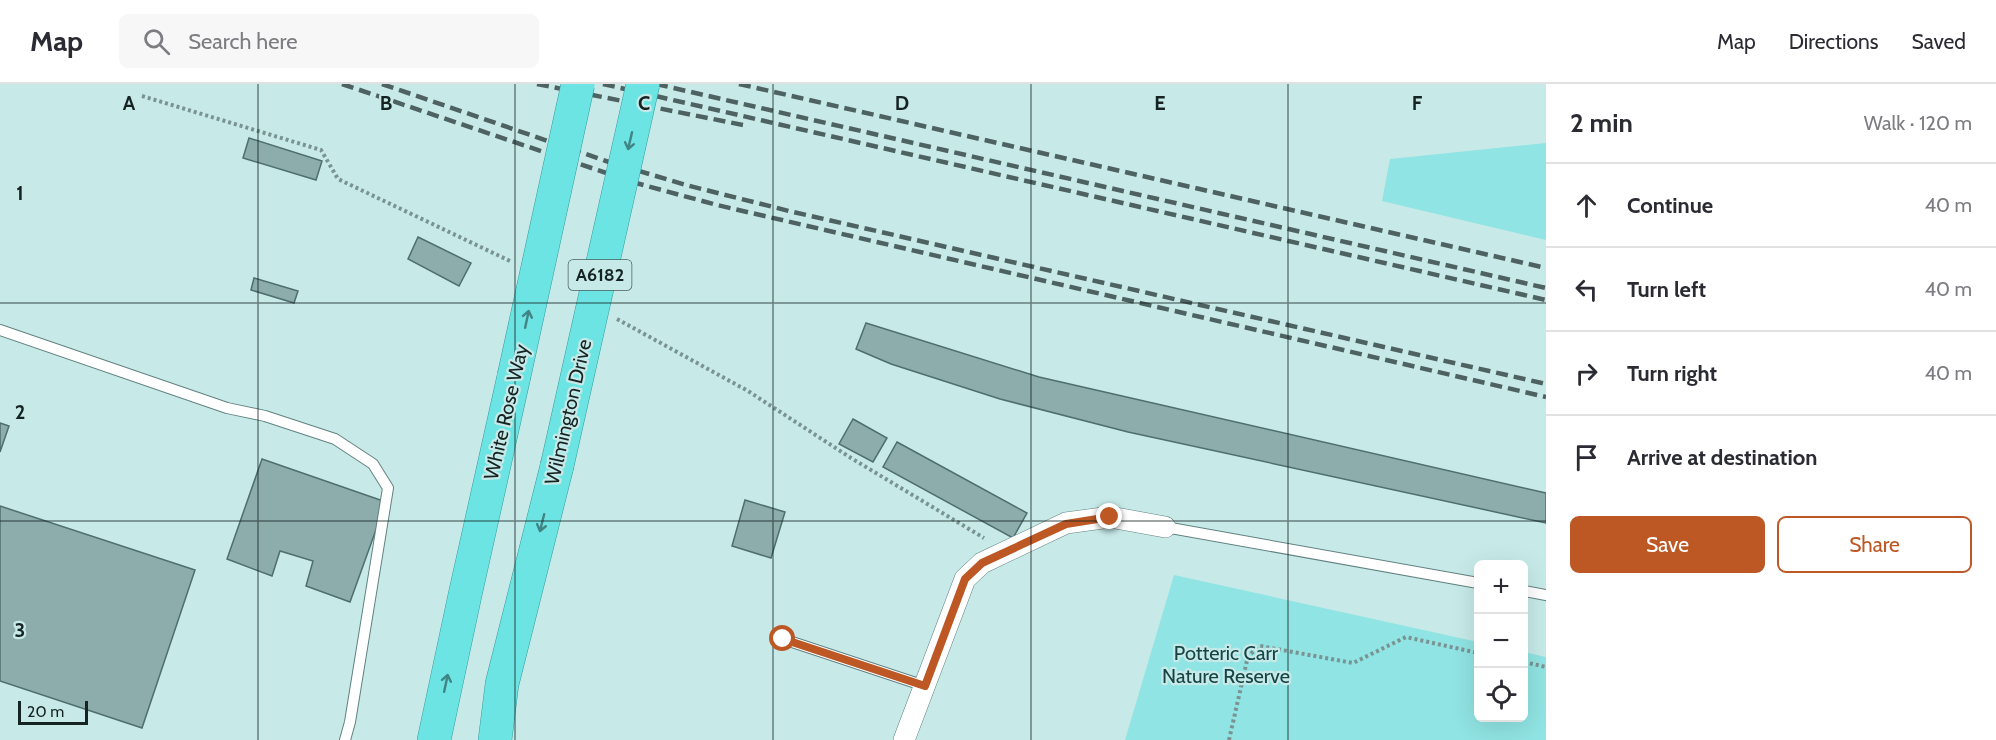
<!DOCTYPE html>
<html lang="en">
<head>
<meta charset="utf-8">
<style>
	:root { --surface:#fff; --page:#f7f7f7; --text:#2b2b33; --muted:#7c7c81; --line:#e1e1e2; --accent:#bd5825 }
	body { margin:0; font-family:Cabin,sans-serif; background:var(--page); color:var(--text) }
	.controls { position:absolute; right:18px; bottom:18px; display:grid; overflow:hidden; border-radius:9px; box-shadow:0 6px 24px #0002 }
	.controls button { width:54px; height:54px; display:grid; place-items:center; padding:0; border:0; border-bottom:2px solid var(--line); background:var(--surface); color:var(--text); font:30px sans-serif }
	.scale { position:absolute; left:18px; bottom:15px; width:70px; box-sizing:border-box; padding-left:6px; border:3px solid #162323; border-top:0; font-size:16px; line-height:21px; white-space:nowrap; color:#162323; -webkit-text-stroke:4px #c7eae9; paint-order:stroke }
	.stop { position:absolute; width:18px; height:18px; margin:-14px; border:4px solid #bd5825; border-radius:50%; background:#fff }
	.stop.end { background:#bd5825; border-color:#fff; box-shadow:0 2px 6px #0008 }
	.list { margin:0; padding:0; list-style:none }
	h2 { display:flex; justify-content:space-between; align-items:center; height:78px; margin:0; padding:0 24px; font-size:26px }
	h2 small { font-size:20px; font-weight:400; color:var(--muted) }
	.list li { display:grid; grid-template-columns:39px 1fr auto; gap:18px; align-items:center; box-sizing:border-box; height:84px; padding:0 24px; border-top:2px solid var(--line) }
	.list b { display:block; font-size:22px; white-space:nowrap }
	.list em { font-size:20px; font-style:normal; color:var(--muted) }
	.actions { display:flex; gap:12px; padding:18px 24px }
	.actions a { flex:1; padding:14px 0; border:2px solid var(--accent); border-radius:9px; text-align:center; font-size:21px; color:var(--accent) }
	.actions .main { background:var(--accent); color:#fff }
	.icon { flex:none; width:33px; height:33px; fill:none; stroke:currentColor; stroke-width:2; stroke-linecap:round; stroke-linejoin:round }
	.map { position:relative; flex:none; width:1546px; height:656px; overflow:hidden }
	header { display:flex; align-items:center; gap:36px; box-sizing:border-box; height:84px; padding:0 30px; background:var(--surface); border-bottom:2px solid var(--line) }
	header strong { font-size:28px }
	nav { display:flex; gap:33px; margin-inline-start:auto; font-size:21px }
	.search { width:420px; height:54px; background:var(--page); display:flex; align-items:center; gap:15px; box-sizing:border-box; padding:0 21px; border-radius:9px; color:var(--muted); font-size:22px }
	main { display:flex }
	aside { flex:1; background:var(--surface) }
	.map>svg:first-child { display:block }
</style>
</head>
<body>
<header>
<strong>Map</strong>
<div class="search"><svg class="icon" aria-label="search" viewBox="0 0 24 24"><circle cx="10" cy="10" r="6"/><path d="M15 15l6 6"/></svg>Search here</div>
<nav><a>Map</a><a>Directions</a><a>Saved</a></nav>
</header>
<main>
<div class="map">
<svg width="1546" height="656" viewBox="0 0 1546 656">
	<rect width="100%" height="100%" fill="#c7eae9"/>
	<path fill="#90e4e3" d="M1546 59V156L1382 117 1390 75Z
		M1174 491 1478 558V634H1524V568L1546 573V656H1125Z"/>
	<path fill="#8cadac" stroke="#4f6e6e" stroke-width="1.5" d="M249 54 322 77 316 96 243 74Z
		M418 153 471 179 459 202 408 175Z
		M254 194 298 207 294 219 251 206Z
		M866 239 1039 293 1546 409V439L1128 348 1000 315 891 280 856 265Z
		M853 335 887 354 873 378 839 360Z
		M0 339 9 342 0 368Z
		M897 358 1027 429 1013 454 883 383Z
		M262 375 386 418 350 518 306 502 313 477 280 467 272 492 227 475Z
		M745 416 785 428 771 474 732 462Z
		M0 422 195 486 142 644 0 597Z"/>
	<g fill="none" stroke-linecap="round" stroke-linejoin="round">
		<g stroke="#628281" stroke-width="12">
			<path id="service" d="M0 246 227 324 265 332 335 355 373 380 388 404 350 638 345 656
				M1165 443 1478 499
				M1524 507 1546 511
				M783 555 925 602"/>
		</g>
		<g stroke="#628281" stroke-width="22">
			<path id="minor" d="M904 656 965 495 982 479 1066 439 1110 433 1165 443"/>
		</g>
		<g stroke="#359c9b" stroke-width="34">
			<path id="trunk" d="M434 656 465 511 514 292
				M495 656 502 600 557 382"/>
		</g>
		<path stroke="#7a9392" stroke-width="4" stroke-dasharray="3 3" stroke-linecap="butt" d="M142 12 321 66 338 95 510 177
			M617 235 748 307 851 374 984 454
			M1524 578 1546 583
			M1229 656 1248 572 1260 562 1353 579 1406 553 1478 569"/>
		<use href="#service" stroke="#fff" stroke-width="10"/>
		<use href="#minor" stroke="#fff" stroke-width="21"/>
		<use href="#trunk" stroke="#6be4e3" stroke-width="33"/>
		<path stroke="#4e6262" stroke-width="4.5" stroke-dasharray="12 6" stroke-linecap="butt" d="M342 0 636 99 717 121 1546 313
			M382 0 609 78 686 101 789 127 1546 300
			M537 0 743 41
			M603 0 1546 216
			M656 0 1546 204
			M739 0 1546 184"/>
		<g stroke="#359c9b" stroke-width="34" stroke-linecap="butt">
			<path id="trunk-bridge" d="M514 292 578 0
				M557 382 643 0"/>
		</g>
		<use href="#trunk-bridge" stroke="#6be4e3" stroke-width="33"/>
	</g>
	<defs><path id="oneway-shaft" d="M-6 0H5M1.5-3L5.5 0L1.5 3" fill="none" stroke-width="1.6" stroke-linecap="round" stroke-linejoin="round" transform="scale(1.5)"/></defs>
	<g stroke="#408483">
		<use href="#oneway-shaft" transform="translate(630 57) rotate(103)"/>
		<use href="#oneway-shaft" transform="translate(527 235) rotate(-78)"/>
		<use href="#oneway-shaft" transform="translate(542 439) rotate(104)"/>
		<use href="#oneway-shaft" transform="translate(446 599) rotate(-78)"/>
	</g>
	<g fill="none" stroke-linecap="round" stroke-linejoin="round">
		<path stroke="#bd5825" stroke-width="8" d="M783 555 925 602 965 495 982 479 1066 440 1110 433"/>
	</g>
	<path fill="none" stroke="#162323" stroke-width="1.5" stroke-opacity="0.55" d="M258 0V656M515 0V656M773 0V656M1031 0V656M1288 0V656M0 219H1546M0 437H1546"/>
	<g text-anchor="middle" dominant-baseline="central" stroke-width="4.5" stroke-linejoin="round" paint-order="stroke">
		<rect fill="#c7eae9" stroke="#4b5f5e" stroke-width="1.5" x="568.5" y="176" width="63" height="30" rx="4.5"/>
		<g font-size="18" font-weight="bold" fill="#162323">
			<text x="600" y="191">A6182</text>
		</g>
		<g font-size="20" fill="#162323" stroke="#c7eae9">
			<text transform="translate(506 328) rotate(-77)">White Rose Way</text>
			<text transform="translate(568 328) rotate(-77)">Wilmington Drive</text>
		</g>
		<g font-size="20" fill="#164444" stroke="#c7eae9">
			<text x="1226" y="569">Potteric Carr<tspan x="1226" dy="23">Nature Reserve</tspan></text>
		</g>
	</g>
	<g font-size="20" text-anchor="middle" font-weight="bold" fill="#162323" stroke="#c7eae9" stroke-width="4.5" stroke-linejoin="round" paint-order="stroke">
		<text x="129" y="26">A</text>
		<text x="386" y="26">B</text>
		<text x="644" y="26">C</text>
		<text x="902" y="26">D</text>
		<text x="1160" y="26">E</text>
		<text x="1417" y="26">F</text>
		<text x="20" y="116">1</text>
		<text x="20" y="335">2</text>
		<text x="20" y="553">3</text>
	</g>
</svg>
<div class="controls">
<button>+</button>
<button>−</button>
<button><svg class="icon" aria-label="locate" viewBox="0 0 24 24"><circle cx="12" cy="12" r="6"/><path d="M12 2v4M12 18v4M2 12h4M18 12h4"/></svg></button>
</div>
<div class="scale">20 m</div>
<div class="stop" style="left:783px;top:555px"></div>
<div class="stop end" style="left:1110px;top:433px"></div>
</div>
<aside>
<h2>2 min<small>Walk · 120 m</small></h2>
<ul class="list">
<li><svg class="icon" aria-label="ahead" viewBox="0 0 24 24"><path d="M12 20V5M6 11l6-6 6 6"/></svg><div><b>Continue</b></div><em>40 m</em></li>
<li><svg class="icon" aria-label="left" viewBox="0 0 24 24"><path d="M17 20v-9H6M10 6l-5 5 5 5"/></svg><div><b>Turn left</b></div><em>40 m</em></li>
<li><svg class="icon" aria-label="right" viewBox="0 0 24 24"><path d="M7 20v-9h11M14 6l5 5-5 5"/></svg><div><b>Turn right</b></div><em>40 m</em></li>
<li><svg class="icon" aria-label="arrive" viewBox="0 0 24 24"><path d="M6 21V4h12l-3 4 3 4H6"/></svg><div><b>Arrive at destination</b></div></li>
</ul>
<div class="actions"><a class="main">Save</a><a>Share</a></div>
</aside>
</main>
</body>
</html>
